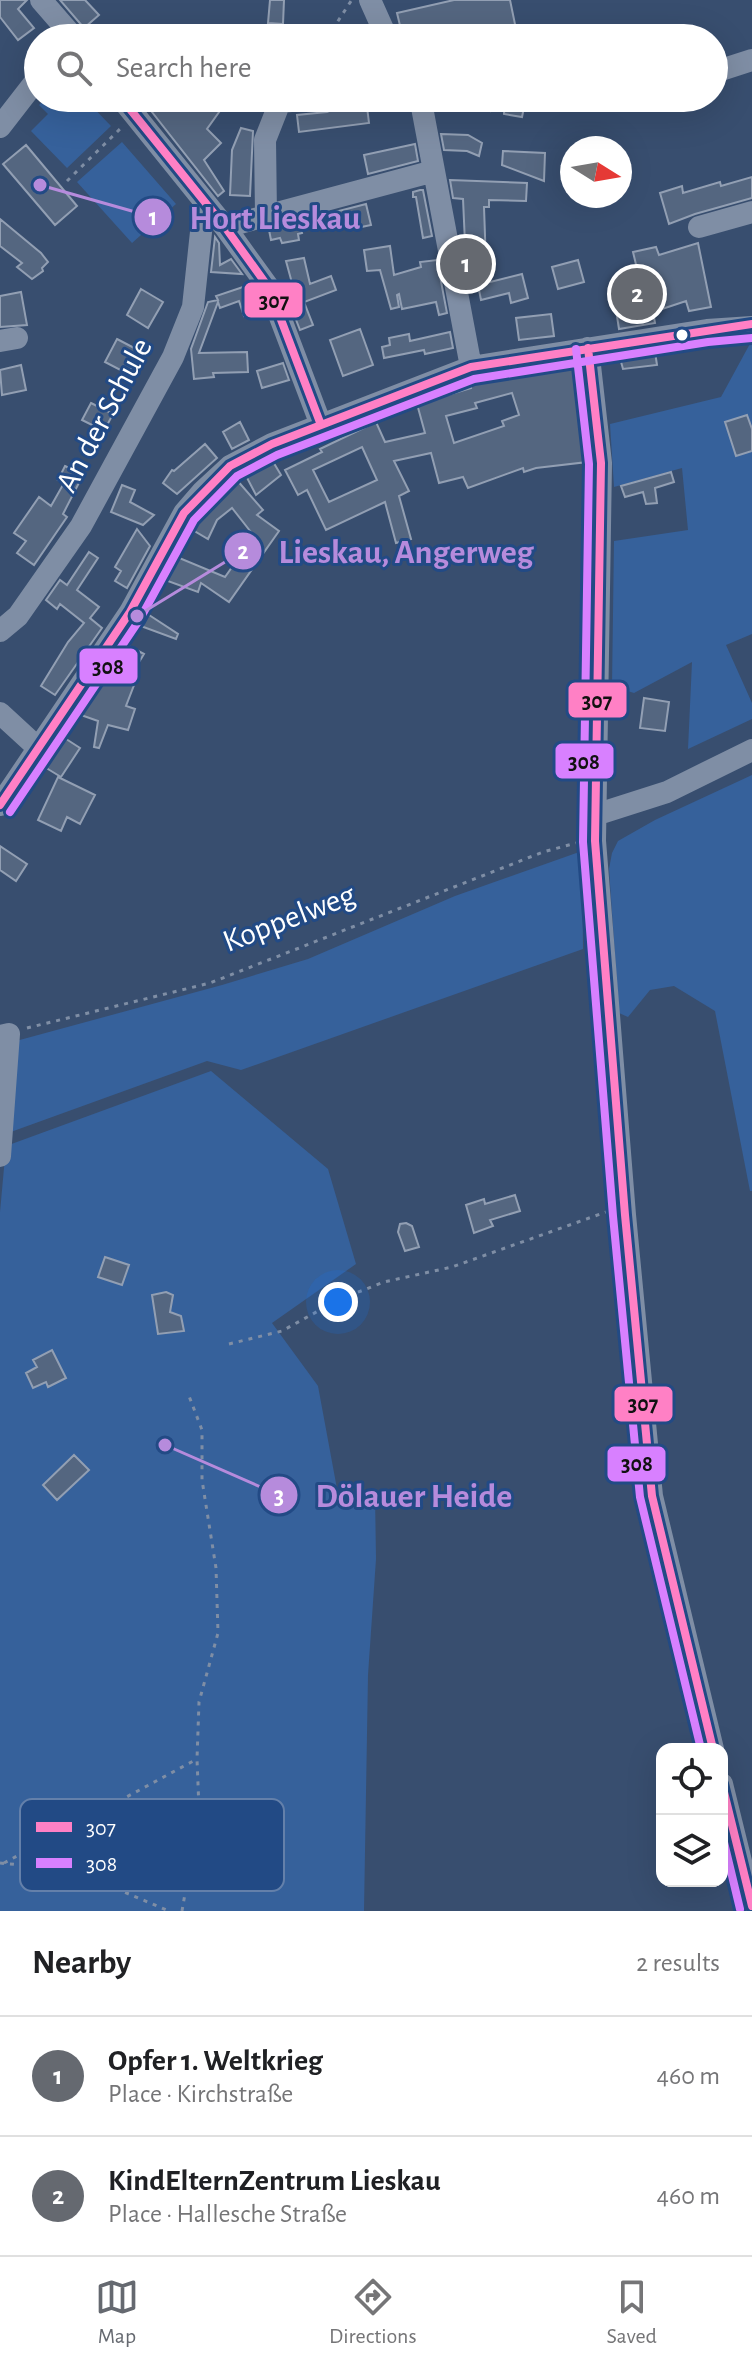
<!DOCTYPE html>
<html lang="en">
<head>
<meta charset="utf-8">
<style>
	:root { --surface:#fff; --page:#f2f2f2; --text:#202124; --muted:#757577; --line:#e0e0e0; --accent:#656970 }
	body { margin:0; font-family:"Alegreya Sans",sans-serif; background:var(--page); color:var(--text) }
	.controls { position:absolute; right:24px; bottom:24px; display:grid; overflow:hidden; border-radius:16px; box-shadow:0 8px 32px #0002 }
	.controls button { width:72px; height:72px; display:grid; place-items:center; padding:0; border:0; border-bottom:2px solid var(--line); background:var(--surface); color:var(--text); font:40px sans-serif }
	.compass { position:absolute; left:560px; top:136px; width:72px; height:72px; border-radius:50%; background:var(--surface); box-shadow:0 8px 32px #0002; rotate:101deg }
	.you { position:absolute; left:338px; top:1302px; width:28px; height:28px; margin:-20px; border:6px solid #fff; border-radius:50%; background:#1a73e8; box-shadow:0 0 0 12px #1a73e833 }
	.badge { display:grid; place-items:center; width:52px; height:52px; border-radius:50%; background:var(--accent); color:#fff; font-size:26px; font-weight:700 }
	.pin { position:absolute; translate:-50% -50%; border:4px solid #fff; box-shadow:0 2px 8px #0006 }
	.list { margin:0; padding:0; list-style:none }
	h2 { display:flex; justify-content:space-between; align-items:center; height:104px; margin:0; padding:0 32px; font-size:34px }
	h2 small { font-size:26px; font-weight:400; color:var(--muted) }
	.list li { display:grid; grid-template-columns:52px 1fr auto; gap:24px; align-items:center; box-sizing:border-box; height:120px; padding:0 32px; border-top:2px solid var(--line) }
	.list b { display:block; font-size:30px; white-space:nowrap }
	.list p { margin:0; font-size:26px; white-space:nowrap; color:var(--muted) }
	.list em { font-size:26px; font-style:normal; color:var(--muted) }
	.icon { flex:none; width:44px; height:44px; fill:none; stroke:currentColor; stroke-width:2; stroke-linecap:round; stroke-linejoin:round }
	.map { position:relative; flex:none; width:752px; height:1911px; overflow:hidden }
	.search { position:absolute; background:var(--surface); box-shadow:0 8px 32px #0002; left:24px; right:24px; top:24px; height:88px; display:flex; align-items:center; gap:20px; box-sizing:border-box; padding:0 28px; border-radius:44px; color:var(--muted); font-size:30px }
	.sheet { height:344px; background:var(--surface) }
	nav { display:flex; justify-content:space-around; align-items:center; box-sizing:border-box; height:112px; border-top:2px solid var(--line); background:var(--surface); font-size:22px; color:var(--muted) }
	nav a { display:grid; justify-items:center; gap:4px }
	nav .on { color:var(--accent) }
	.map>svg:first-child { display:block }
</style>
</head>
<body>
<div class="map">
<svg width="752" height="1911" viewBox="0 0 752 1911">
	<rect width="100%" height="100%" fill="#384e6f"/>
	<path fill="#36619b" d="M46 98H84L111 126 67 168 31 131 48 114 39 105Z
		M122 142 176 204 132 243 77 182Z
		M752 340V634L726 645 752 703V719L688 749 692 662 634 693 612 686 614 541 688 530 682 468 614 487 610 424 721 397Z
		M752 775V1191H750L715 1011 674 986 650 990 628 1017 619 1013 609 869 612 853 618 841 655 820Z
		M582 851 583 949 241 1070 207 1061 8 1133 16 1041 222 985 308 959 455 896Z
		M211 1071 328 1169 356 1264 272 1323 318 1386 340 1505 375 1495 376 1559 368 1675 364 1911H0V1212L6 1146Z"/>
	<path fill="#546680" stroke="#929fb3" stroke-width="2" fill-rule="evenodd" d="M0 0H27L18 9 34 28 18 40 0 17Z
		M60 0H85L99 15 84 28Z
		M270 0H284L283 24 268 23Z
		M454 0H510L516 29 482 38H403L397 13Z
		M141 98H173L182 109 191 98H210L222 108 207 129 221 143 204 160 224 191 218 196Z
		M455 98H493L490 111 454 104Z
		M505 98H526L522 117 504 114Z
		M366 99 369 123 299 132 297 115 327 112 334 109 338 102Z
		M241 128 253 131 250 196 230 195 232 150Z
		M441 134 468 135 482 143 479 156 467 151 444 150Z
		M415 144 418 161 368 174 364 155Z
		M26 145 77 206 55 225 3 164Z
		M503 151 545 153 544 181 502 165Z
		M752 177V198L695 214 669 224 660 193 682 186 683 193 720 182 721 186Z
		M450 180 527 183 526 201 489 200V207H484L486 264 466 265 463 199 453 198Z
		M420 190H423L432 236 423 238 416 197H413V192Z
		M366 204 371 225 352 229 351 225 333 228 331 213Z
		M0 219 41 253 48 262 42 268 43 271 32 279 17 267 22 263 0 246Z
		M299 222 302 233 298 234 299 240 282 243 280 238 271 240 269 230Z
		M215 237 219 243 220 265 231 259 242 274 211 272Z
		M698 243 711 307 689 311 686 301 653 312 655 323 619 329 612 284 639 277 633 252 656 247 659 255Z
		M390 246 394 275 421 267 420 262 437 260 447 313 439 315 436 302 402 309 399 294 397 295 399 307 391 309 380 270 367 271 364 250Z
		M304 258 310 284 331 276 336 290 304 302 313 325 300 330 283 286 292 283 286 261Z
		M578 260 584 282 558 289 552 267Z
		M522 274 528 298 511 303 509 293 481 300 478 285Z
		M249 285 262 310 244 316 239 301 220 308 218 302 199 353 247 352 248 372 213 373 214 377 194 379 191 349 208 302 218 300 216 296Z
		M141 289 163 302 148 328 127 315Z
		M21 292 27 325 0 327V296Z
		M551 314 554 336 519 340 516 318Z
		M360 329 373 365 343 376 330 340Z
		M450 332 453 348 425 354 424 350 384 358 382 347 390 345 389 338 409 334 410 341Z
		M117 339 140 351 128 374 105 362Z
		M655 352 657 365 623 369 620 358Z
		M283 363 289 380 262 388 257 371Z
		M21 365 26 390 2 395 0 370Z
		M573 365 578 380 587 462 536 468 524 472 523 468 468 488 463 477 439 483 431 453 394 461 409 491 399 496 411 539 396 543 385 502 326 530 307 490 298 495 285 470 322 452 320 449 376 422 385 442 425 433 417 404 471 388 470 383ZM512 393 519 415 502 421 504 426 454 443 446 416 477 408 475 403ZM362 447 377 480 329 502 313 470Z
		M91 403 113 414 104 431 82 420Z
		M747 415 752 429V451L736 456 725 422Z
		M240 422 249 440 232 449 223 432Z
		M205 444 217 458 177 494 163 483 172 470 174 471Z
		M272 460 281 475 256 495 245 474Z
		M65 466 83 475 63 514 67 517 34 565 17 553 26 541 14 533 39 497 51 506 64 483 58 480Z
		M671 472 674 482 655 488 657 503 646 504 643 492 625 497 621 486Z
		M236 479 263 510 257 515 279 531 229 602 201 583 198 592 165 580 177 557 225 577 254 536 232 508 217 520 208 539 191 529 213 501Z
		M122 485 135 490 130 502 154 515 143 525 111 512Z
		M137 529 150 546 127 588 115 581 121 571 115 567Z
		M89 552 98 558 77 590 99 607 90 618 102 628 55 695 41 686 68 642 84 623 60 604 57 609 46 600 60 580 67 585Z
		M146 613 178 634 176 639 138 625Z
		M125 644 144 654 130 677 136 680 126 706 135 709 128 730 108 725 99 748 94 747 98 721 78 714Z
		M644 698 669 702 665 731 640 728Z
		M63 737 80 748 61 777 43 766Z
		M58 777 95 795 80 824 67 817 61 831 38 820Z
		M0 846 27 864 16 881 0 870Z
		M515 1195 520 1211 490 1220 493 1226 474 1233 466 1205 484 1199 485 1204Z
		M406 1223 412 1226 419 1247 405 1251 398 1232 400 1224Z
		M105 1257 129 1265 122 1285 98 1277Z
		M166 1292 173 1295 170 1312 181 1316 184 1331 158 1334 152 1295Z
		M52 1350 66 1378 48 1387 46 1382 33 1388 26 1373 37 1367 33 1360Z
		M74 1455 89 1470 57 1500 43 1485Z"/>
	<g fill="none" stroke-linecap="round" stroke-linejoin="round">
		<path stroke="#7f8ea5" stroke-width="3" stroke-dasharray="4 6" stroke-linecap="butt" d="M327 38 351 1
			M67 181 121 128
			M27 1028 210 983 543 852 576 843
			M229 1344 282 1331 338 1300 384 1282 452 1267 606 1212
			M0 1863 72 1870 169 1911
			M4 1863 197 1759
			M182 1911 187 1882 201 1859 197 1759 199 1702 218 1633 216 1568 202 1480V1430L189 1396"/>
		<path stroke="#7f8ea5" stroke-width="22" d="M41 0 74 38
			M370 0 387 38
			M724 69 752 60
			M121 98 225 227 269 288 321 425
			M417 98 421 102 471 367
			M0 127 38 78
			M266 215 265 140 280 102 325 98
			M225 227 434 171
			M699 227 752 212
			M0 341 17 338
			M588 348 601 463 595 841 625 1215 652 1496 713 1749
			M0 631 18 616 81 526 173 357 193 307 204 204
			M0 713 38 748
			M0 805 130 612 184 513 203 491 230 466 272 444 471 367 707 330 752 327
			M595 815 667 792 752 750
			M0 1036 9 1034 0 1156
			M722 1784 752 1906"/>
		<g stroke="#224a85" stroke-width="14">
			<path id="bus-1" d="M121 98 225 227 269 288 321 425
				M588 348 601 463 595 841 625 1215 652 1496 713 1749
				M0 805 130 612 184 513 230 466 272 444 471 367 752 324
				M722 1784 752 1906"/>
		</g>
		<g stroke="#224a85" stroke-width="14">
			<path id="bus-2" d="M576 349 589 464 583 842 613 1216 640 1497 701 1749
				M10 812 140 619 194 520 237 476 277 455 474 379 708 342 752 338
				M722 1834 740 1909"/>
		</g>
		<use href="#bus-1" stroke="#ff80c5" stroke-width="8"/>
		<use href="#bus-2" stroke="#d880ff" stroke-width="8"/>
	</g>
	<circle fill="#fff" stroke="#224a85" stroke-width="3" cx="682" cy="335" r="7"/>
	<g text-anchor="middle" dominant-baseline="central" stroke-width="6" stroke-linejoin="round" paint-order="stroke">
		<g font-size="32" fill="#fff" stroke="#224a85">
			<text transform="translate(104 415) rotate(-62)">An der Schule</text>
			<text transform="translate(289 918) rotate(-21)">Koppelweg</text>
		</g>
	</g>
	<rect x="20" y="1799" width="264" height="92" rx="12" fill="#224a85" stroke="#6480aa" stroke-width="2"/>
	<rect x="36" y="1822" width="36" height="10" fill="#ff80c5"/>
	<rect x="36" y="1858" width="36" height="10" fill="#d880ff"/>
	<g font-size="22" fill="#fff">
		<text x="86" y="1835">307</text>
		<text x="86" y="1871">308</text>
	</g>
	<path fill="none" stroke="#b68bdc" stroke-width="3" d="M40 185L153 217M137 616L243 551M165 1445L279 1495"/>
	<g fill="#b68bdc" stroke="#224a85" stroke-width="3">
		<circle cx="40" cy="185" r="8"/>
		<circle cx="137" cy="616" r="8"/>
		<circle cx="165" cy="1445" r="8"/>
		<circle cx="153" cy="217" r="20"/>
		<circle cx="243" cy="551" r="20"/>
		<circle cx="279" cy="1495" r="20"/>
	</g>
	<g font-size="24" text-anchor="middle" font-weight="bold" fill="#fff">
		<text x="153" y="225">1</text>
		<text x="243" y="559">2</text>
		<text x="279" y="1504">3</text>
	</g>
	<g font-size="34" text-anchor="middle" font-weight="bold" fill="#b68bdc" stroke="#224a85" stroke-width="6" stroke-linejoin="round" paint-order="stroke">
		<text x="275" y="229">Hort Lieskau</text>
		<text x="406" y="563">Lieskau, Angerweg</text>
		<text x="414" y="1507">Dölauer Heide</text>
	</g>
	<g stroke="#224a85" stroke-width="3">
		<rect x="243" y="281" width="61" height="38" rx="8" fill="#ff80c5"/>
		<rect x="78" y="647" width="61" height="38" rx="8" fill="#d880ff"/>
		<rect x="567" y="681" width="61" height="38" rx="8" fill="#ff80c5"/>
		<rect x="554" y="742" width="61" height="38" rx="8" fill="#d880ff"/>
		<rect x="613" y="1385" width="61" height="38" rx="8" fill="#ff80c5"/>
		<rect x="606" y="1445" width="61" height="38" rx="8" fill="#d880ff"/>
	</g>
	<g font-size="22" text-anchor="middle" font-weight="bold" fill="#111">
		<text x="274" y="308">307</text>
		<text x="108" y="674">308</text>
		<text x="597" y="708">307</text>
		<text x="584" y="769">308</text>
		<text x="643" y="1411">307</text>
		<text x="637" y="1471">308</text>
	</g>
</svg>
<div class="controls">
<button><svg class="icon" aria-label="locate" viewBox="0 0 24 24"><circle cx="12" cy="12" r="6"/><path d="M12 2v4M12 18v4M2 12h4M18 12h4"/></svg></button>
<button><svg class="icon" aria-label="layers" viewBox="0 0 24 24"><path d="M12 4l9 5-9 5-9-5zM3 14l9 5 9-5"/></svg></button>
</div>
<svg class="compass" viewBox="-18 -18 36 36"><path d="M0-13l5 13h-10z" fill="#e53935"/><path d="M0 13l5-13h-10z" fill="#757577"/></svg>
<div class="you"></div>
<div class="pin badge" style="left:466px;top:264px">1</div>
<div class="pin badge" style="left:637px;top:294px">2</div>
<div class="search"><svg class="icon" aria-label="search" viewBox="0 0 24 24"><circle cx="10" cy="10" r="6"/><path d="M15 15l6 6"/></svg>Search here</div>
</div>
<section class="sheet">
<h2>Nearby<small>2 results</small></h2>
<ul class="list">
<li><span class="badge">1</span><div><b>Opfer 1. Weltkrieg</b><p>Place · Kirchstraße</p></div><em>460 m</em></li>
<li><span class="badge">2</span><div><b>KindElternZentrum Lieskau</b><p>Place · Hallesche Straße</p></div><em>460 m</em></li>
</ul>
</section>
<nav>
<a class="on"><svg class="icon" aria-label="map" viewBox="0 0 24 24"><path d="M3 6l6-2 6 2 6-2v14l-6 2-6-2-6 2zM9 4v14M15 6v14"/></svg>Map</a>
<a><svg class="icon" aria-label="directions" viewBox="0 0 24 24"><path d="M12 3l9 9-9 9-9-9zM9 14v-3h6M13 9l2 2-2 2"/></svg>Directions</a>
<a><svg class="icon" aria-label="saved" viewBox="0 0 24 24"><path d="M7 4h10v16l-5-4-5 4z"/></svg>Saved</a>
</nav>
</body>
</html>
